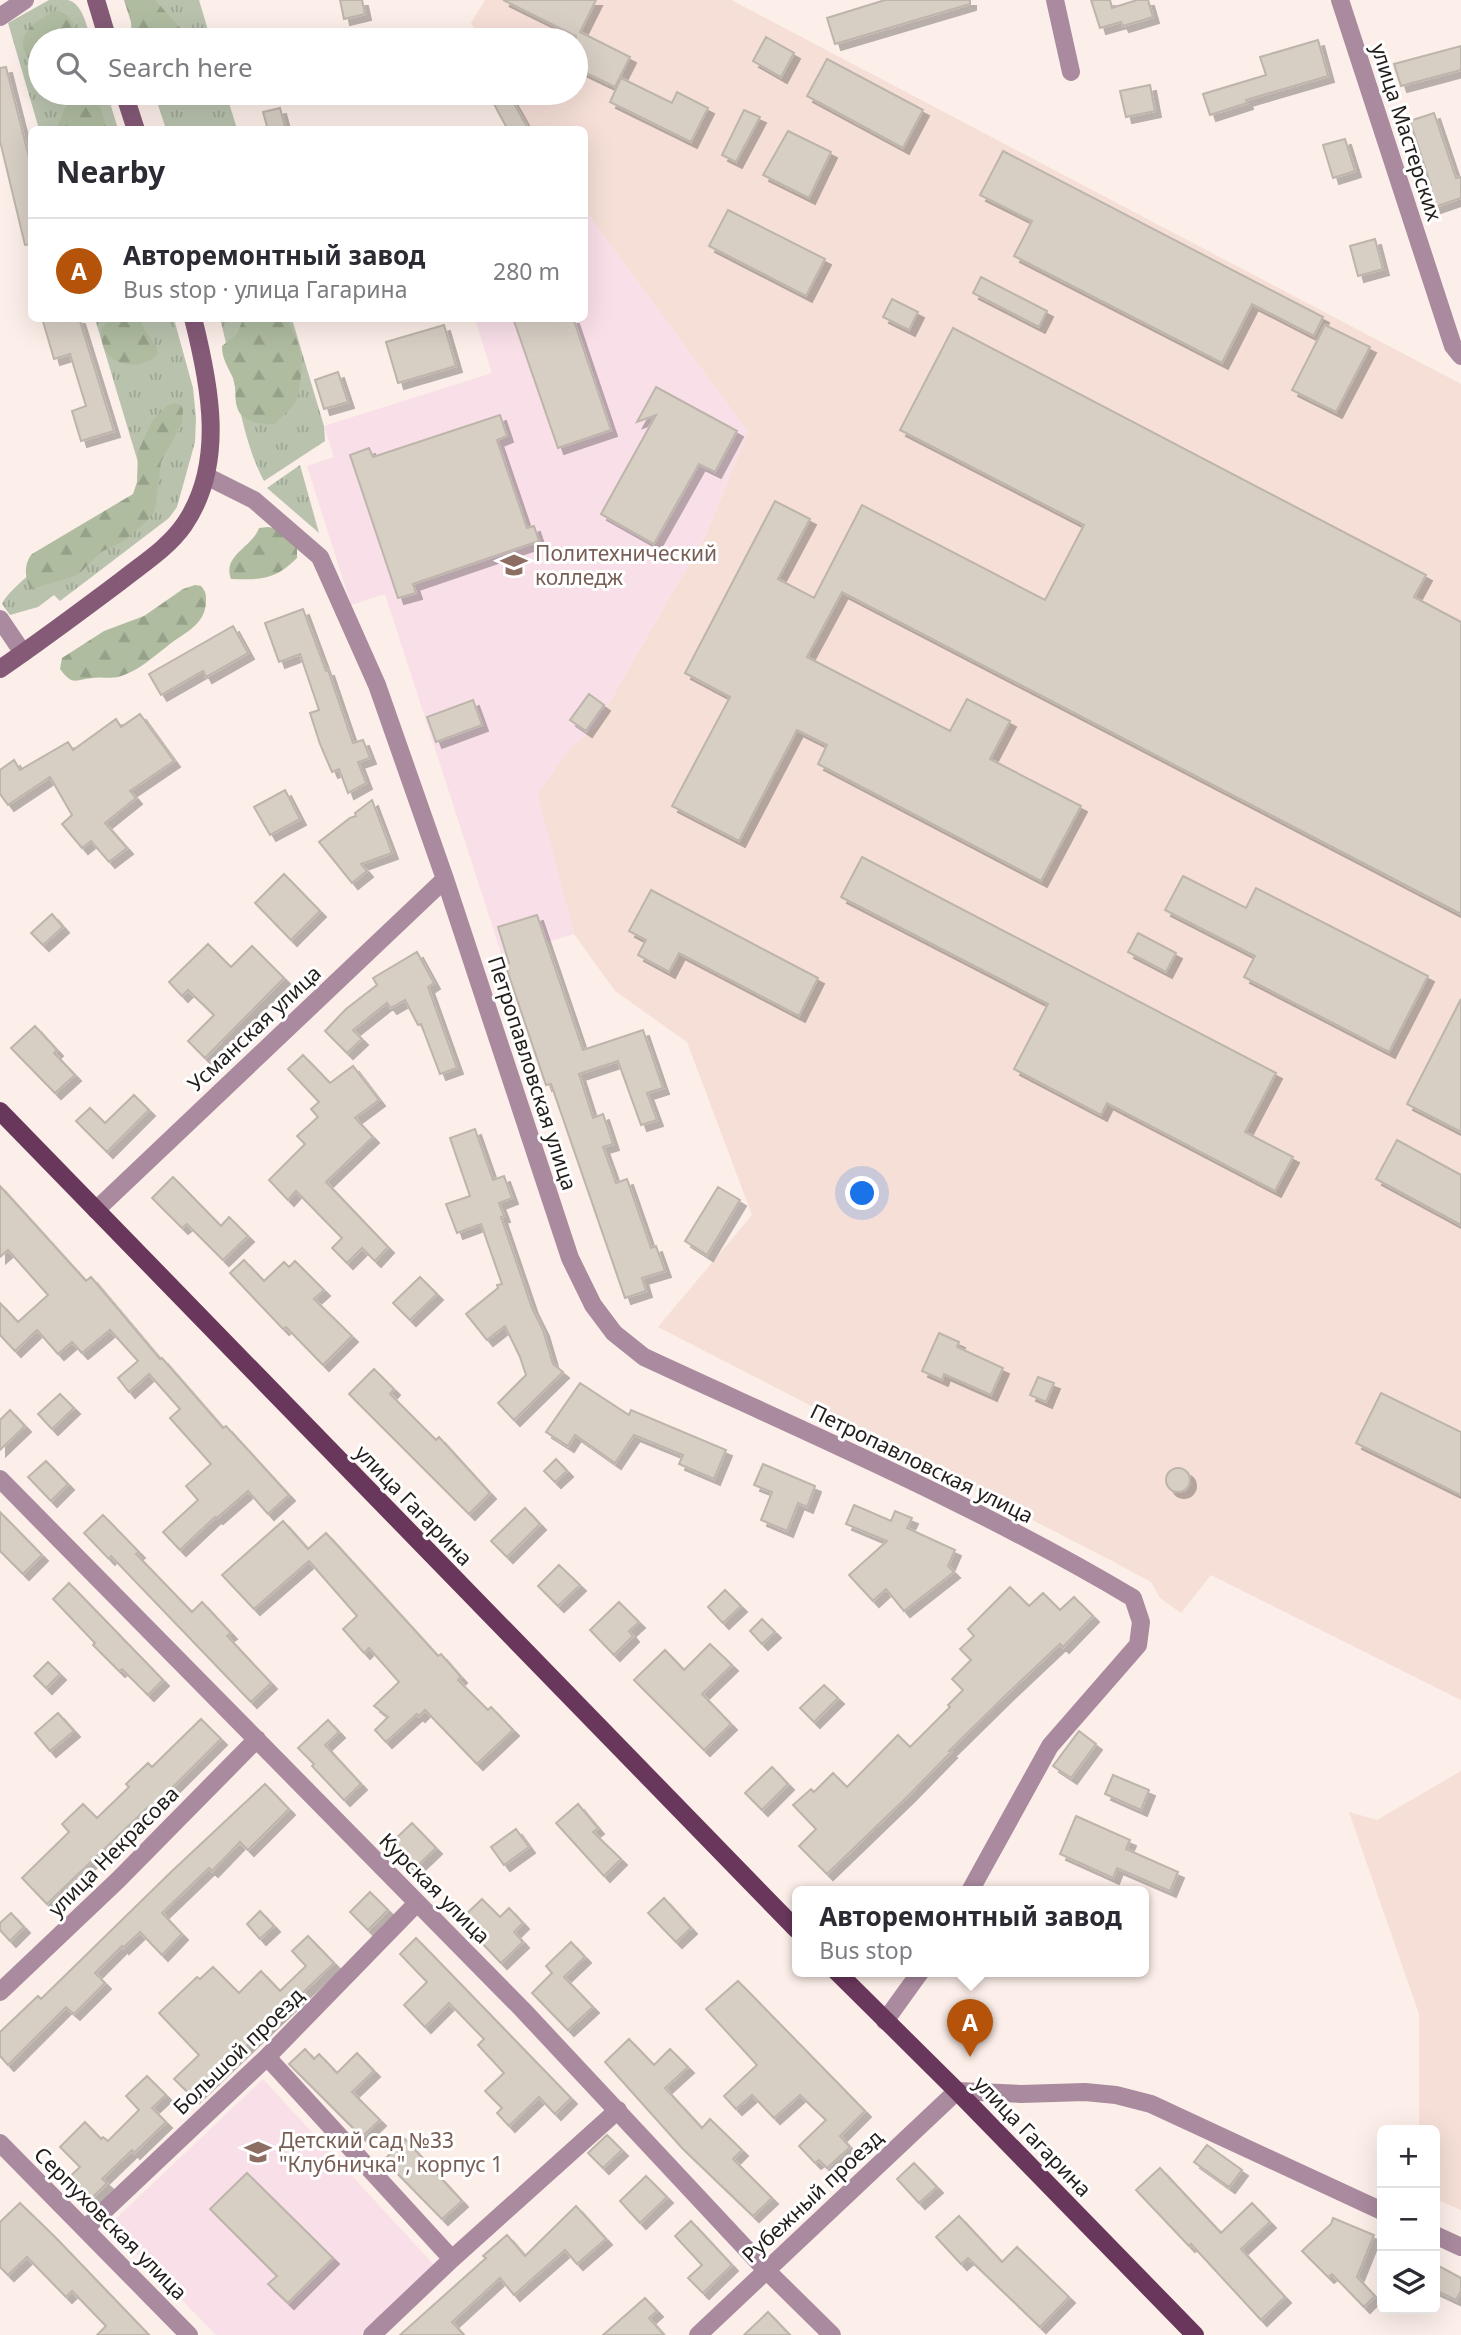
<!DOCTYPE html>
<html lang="en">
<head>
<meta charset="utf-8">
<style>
	:root { --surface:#fff; --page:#f7f7f7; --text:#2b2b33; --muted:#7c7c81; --line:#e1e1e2; --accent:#b45309 }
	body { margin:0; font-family:"Noto Sans",sans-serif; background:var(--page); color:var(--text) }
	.controls { position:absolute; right:21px; bottom:21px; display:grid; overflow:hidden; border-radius:10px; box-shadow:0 7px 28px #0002 }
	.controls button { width:63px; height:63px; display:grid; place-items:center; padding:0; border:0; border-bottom:2px solid var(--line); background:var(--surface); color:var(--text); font:35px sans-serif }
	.you { position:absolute; left:863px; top:1194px; width:24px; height:24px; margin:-18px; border:5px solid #fff; border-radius:50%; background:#1a73e8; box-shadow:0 0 0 10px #1a73e833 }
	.badge { display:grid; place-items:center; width:46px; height:46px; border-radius:50%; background:var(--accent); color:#fff; font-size:23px; font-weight:700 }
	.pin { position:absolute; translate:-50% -58px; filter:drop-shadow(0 2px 4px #0008) }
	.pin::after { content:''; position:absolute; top:37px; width:24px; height:21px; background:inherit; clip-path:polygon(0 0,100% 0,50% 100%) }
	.popup { position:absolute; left:792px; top:1886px; width:357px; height:91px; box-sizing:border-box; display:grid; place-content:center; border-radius:10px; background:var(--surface); filter:drop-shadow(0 2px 5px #0005); font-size:23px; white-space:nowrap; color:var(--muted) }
	.popup b { font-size:26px; color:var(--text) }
	.popup::after { content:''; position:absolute; left:50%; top:100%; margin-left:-14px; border:14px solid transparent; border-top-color:var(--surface) }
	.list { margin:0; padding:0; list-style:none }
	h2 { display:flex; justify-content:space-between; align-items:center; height:91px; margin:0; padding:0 28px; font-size:30px }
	h2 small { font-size:23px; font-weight:400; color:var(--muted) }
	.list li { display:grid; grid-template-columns:46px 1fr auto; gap:21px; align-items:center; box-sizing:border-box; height:105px; padding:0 28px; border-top:2px solid var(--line) }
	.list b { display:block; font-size:26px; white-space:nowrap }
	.list p { margin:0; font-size:23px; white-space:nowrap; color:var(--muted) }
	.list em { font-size:23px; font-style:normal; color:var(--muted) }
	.icon { flex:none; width:38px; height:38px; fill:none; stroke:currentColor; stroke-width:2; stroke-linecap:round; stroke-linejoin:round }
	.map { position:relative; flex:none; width:1461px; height:2335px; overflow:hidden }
	.search { position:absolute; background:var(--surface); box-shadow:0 7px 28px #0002; left:28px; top:28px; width:560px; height:77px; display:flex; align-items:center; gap:18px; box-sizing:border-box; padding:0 24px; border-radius:38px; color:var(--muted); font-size:26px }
	.panel { position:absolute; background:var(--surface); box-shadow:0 7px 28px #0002; left:28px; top:126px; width:560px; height:196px; border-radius:10px }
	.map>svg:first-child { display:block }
</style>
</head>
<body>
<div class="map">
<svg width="1461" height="2335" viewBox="0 0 1461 2335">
	<defs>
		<pattern id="grass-tufts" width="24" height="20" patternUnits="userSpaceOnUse" patternTransform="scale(1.75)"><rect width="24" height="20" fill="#b8c2ad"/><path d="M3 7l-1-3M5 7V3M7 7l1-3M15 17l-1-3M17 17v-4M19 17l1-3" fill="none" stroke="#9ea694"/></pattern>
		<pattern id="forest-firs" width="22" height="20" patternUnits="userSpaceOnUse" patternTransform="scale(1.75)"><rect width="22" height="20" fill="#afbca0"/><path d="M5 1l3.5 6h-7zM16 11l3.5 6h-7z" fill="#96a189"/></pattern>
		<filter id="shadow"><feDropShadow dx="6" dy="6" stdDeviation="0" flood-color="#0004"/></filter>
	</defs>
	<rect width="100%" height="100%" fill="#fceee8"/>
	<path fill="#f5dfd7" d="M485 0H731L1461 384V1700L1211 1575 1181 1613 1160 1598 1151 1582 1116 1563 658 1327 752 1215 687 1042 615 991 574 934 537 794 571 747 595 727 706 535 748 432 585 210 584 130 531 129 510 93H576V40H481L471 23Z
		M1461 1771V2210L1435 2199V2130H1419V2014L1349 1812 1377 1820Z"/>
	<path fill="#f9dfe8" d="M585 210 748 432 706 535 595 727 571 747 538 794 574 934 502 956 385 594 351 605 307 466 334 457 324 426 492 373 475 319 584 318Z
		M263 2079 434 2265 361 2335H216L109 2225Z"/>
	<path fill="url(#grass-tufts)" d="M49 0C54 0 63 0 68 0 83 4 87 27 91 40H40V93H107L118 129H39L8 23Z
		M125 0H199L211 40H137Z
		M154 93H226L237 129H166Z
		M95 319H174L193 388 196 418 195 442 177 507 169 518 60 601 54 595 38 607 10 615 2 604C12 580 118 509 146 489Z
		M220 319H292L324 426 325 441 264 481C240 437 234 369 220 319Z
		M300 465 319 533 267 488Z"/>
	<path fill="url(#forest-firs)" d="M124 0H155L185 33 188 40H132L131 22Z
		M55 11C69 10 75 29 81 40H40V70C9 44 24 26 55 11Z
		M66 93H96L107 129H56L66 105Z
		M109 319H138L157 348 158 354C146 369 116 368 106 352 102 346 101 336 101 329Z
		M243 319H287C300 345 304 353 300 383 299 391 299 397 294 404 289 411 281 416 275 424 262 424 241 423 237 407 234 397 237 387 233 378 228 367 222 359 222 346L237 334Z
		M175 403 181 405 183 410 182 423 161 462 155 510 148 520 124 541 101 552 81 572 69 578 31 589C24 579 24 563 32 554L133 494 137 482 138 452 152 421 168 405Z
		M268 527 274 528 297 545V558C275 580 261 580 231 579 222 555 252 548 259 528Z
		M195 585 201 586C206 592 206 594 206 601 206 626 181 634 165 648 152 658 140 669 124 675 113 680 103 676 92 678 74 680 73 686 60 669L62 658 104 631 144 616 183 589Z"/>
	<path fill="#d7cec4" stroke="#bdb5ab" stroke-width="2" filter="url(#shadow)" d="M340 0H362L365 14 344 19Z
		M503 0H596L580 32 630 57 615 87 576 68V36Z
		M885 0H970V4L835 44 827 18Z
		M1091 0H1110L1112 8 1137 0H1148L1153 17 1123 26 1121 22 1100 28Z
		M766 37 794 53 781 77 753 61Z
		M1318 40 1328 76 1246 100 1247 103 1210 115 1203 94 1266 75 1260 57Z
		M1461 46V70L1401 86 1394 64Z
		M827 59 923 110 903 148 807 96Z
		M6 67 32 169V244L25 245 0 141V68Z
		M621 78 672 103 677 92 708 108 691 142 610 102Z
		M1150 85 1155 111 1126 117 1120 91Z
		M488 93H508L529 130H508Z
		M280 108 286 130H268L263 112Z
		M744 110 760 117 736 162 722 155Z
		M1434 113 1456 178 1461 177V198L1435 207 1429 187 1431 186 1410 121Z
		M788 131 831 152 809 198 763 175Z
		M1345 139 1355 171 1333 178 1323 145Z
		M1003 151 1323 317 1314 336 1252 304 1222 363 1014 256 1032 221 980 195Z
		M728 210 825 259 806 296 709 246Z
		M1375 239 1383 269 1358 276 1350 246Z
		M981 277 1047 311 1039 327 973 293Z
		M892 299 918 312 909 330 883 317Z
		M42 318H79L114 431 81 441 72 411 86 406 70 354 54 359Z
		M513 318H573L611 430 558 448Z
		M444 325 456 366 398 383 386 342Z
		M1325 325 1370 347 1336 412 1292 390Z
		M953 328 1426 575 1414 597 1461 622V914L842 592 807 657 950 731 967 699 1010 721 990 759 1081 806 1041 881 818 764 827 745 797 730 739 841 672 806 730 697 685 673 775 501 810 519 778 579 814 598 862 505 1045 600 1084 525 900 430Z
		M338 372 348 402 324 409 315 380Z
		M656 387 737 431 715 472 699 464 654 544 601 514 656 415 637 422Z
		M500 415 507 436 497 440 527 528 534 526 539 541 413 584 416 593 398 598 350 455 369 448 373 457Z
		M303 609 326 671 328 670 353 743 363 740 370 758 358 762 366 783 348 793 339 769 332 772 320 744 310 713 319 710 300 654 279 662 265 623Z
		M233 626 248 653 206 677 203 671 161 695 149 674Z
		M589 694 604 705 586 731 570 720Z
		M473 700 482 725 436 742 427 717Z
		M140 714 174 761 130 791 136 798 105 823 127 848 109 862 91 841 82 848 62 824 72 815 50 777 8 805 0 794V770L14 760 20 770 68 742 73 750 116 719 121 727Z
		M285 790 300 819 270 835 254 807Z
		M372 800 392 853 361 864 367 871 352 883 319 842 350 818 356 816 355 813Z
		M862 857 1276 1073 1245 1132 1293 1157 1275 1191 1107 1103 1101 1115 1014 1069 1048 1004 841 897Z
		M284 874 320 911 291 940 255 903Z
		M1183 876 1246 908 1256 888 1428 976 1389 1052 1244 977 1255 956 1165 910Z
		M651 890 818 978 799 1016 679 953 669 972 638 955 646 940 629 931Z
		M52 914 63 927 43 945 31 933Z
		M537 915 583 1050 643 1030 663 1088 647 1093 657 1120 641 1125 618 1061 579 1074 593 1118 603 1114 613 1144 603 1147 616 1183 627 1179 651 1248 656 1246 665 1271 642 1278 646 1291 625 1298 551 1084 546 1085 505 964 509 963 498 927Z
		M1138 933 1176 953 1166 972 1128 952Z
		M208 944 231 967 252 946 284 978 205 1058 188 1041 214 1015 188 990 182 996 169 982Z
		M417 952 434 983 428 987 457 1068 440 1074 421 1024 418 1025 405 1000 391 1008 387 1003 353 1030 362 1039 347 1053 325 1031 346 1009 377 985 373 978Z
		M1461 999V1132L1407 1104Z
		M35 1026 57 1050 54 1053 75 1075 55 1093 11 1048Z
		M303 1055 330 1083 353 1066 379 1100 355 1118 373 1137 326 1182 388 1247 375 1261 362 1248 347 1263 332 1248 342 1238 296 1191 288 1200 269 1180 305 1144 297 1136 318 1117 311 1109 319 1102 288 1069Z
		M134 1095 149 1110 107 1152 76 1121 90 1108 105 1123Z
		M475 1129 493 1180 504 1176 512 1198 499 1203 504 1216 501 1217 532 1308 543 1330 553 1364 563 1372 514 1420 498 1403 526 1375 520 1357 505 1326 487 1340 466 1314 498 1288 497 1285 502 1284 481 1224 457 1233 446 1204 470 1196 450 1138Z
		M1397 1140 1461 1175V1225L1376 1179Z
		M173 1177 221 1226 229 1217 248 1236 223 1260 187 1224 182 1228 152 1198Z
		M0 1186 86 1281 91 1277 160 1359 162 1358 223 1428 226 1426 289 1495 268 1514 248 1491 217 1518 215 1517 180 1550 163 1532 198 1500 186 1486 211 1464 170 1418 180 1409 149 1374 129 1392 118 1378 138 1361 110 1330 82 1353 72 1342 58 1354 37 1330 15 1351 0 1335V1303L18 1322 48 1295 8 1250 0 1257Z
		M718 1187 740 1200 707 1255 685 1241Z
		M244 1260 264 1281 284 1262 289 1267 295 1261 324 1290 314 1299 352 1336 323 1365 286 1327 283 1329 230 1273Z
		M420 1277 437 1294 410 1320 393 1303Z
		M939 1333 959 1342 957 1347 1003 1368 991 1395 944 1374 942 1380 922 1371Z
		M374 1369 394 1389 390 1394 436 1440 439 1437 490 1493 469 1514 349 1394Z
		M1038 1377 1054 1383 1046 1402 1030 1395Z
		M580 1383 629 1415 631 1410 726 1450 714 1479 679 1464 683 1455 634 1435 615 1463 575 1435 568 1446 546 1432Z
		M1381 1393 1461 1432V1495L1356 1443Z
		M60 1394 74 1408 52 1429 38 1414Z
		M10 1410 25 1426 0 1450V1420Z
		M556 1459 567 1471 555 1482 544 1471Z
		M46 1461 68 1484 51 1501 28 1477Z
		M763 1464 815 1486 807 1507 798 1503 787 1531 761 1520 772 1492 754 1485Z
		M1166 1480a12 12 0 1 1 24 0a12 12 0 1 1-24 0Z
		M854 1505 891 1521 895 1511 912 1518 907 1528 955 1550 948 1566 954 1572 904 1611 886 1589 873 1601 849 1575 887 1541 846 1524Z
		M525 1508 540 1524 507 1557 491 1541Z
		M0 1512 42 1555 23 1574 0 1551Z
		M103 1515 139 1552 136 1554 192 1612 202 1602 231 1633 227 1636 271 1683 251 1702 111 1556 109 1559 84 1533Z
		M283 1521 308 1549 326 1533 438 1656 441 1654 461 1677 458 1680 488 1710 491 1707 513 1730 477 1764 425 1710 419 1716 417 1714 386 1742 375 1730 388 1717 374 1706 399 1682 369 1648 364 1653 343 1629 357 1616 309 1561 254 1609 222 1575Z
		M559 1565 580 1585 558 1606 538 1586Z
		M69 1583 163 1680 148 1695 122 1669 119 1671 93 1645 95 1643 53 1599Z
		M1010 1587 1029 1606 1043 1593 1060 1610 1074 1597 1093 1616 1063 1647 1060 1644 1007 1694 949 1751 951 1752 909 1795 827 1874 799 1846 816 1829 793 1805 811 1789 814 1792 833 1773 847 1787 898 1735 910 1747 950 1707 948 1705 963 1690 952 1679 971 1660 960 1649 974 1636 968 1629Z
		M725 1590 741 1606 723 1623 708 1607Z
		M619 1602 639 1622 629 1631 633 1636 614 1655 590 1630Z
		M762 1619 775 1632 762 1644 750 1631Z
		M710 1644 732 1665 702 1694 731 1724 704 1750 634 1680 665 1650 684 1670Z
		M48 1662 60 1674 46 1688 34 1676Z
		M824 1685 838 1698 814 1722 800 1708Z
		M58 1713 74 1731 50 1751 35 1733Z
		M201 1719 221 1739 151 1809 148 1807 47 1904 22 1878 69 1832 62 1824 83 1804 97 1818 129 1787 126 1784 148 1763 152 1767Z
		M328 1720 339 1732 325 1745 361 1784 344 1800 312 1766 314 1764 298 1748Z
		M1079 1731 1096 1744 1071 1778 1053 1766Z
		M772 1767 788 1784 762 1810 745 1793Z
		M1113 1775 1149 1790 1141 1810 1105 1794Z
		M265 1784 289 1809 248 1850 240 1842 212 1871 209 1868 162 1913 182 1934 162 1955 140 1932 123 1948 122 1946 95 1973 105 1983 74 2014 66 2007 8 2065 0 2056V2032L38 1996 41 1999 171 1872Z
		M578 1804 598 1828 593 1832 621 1859 604 1876 556 1823Z
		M1076 1816 1130 1840 1126 1849 1178 1872 1170 1891 1117 1868 1113 1878 1060 1854Z
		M412 1823 436 1848 413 1870 389 1845Z
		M516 1829 529 1847 504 1865 491 1847Z
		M370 1892 388 1910 368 1930 350 1912Z
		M664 1898 691 1928 676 1942 648 1913Z
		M482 1899 500 1917 509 1908 523 1923 514 1932 523 1942 501 1963 460 1920Z
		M260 1911 274 1926 260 1939 247 1924Z
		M11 1913 24 1927 10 1941 0 1930V1923Z
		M308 1936 334 1963 193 2097 174 2079 199 2055 159 2013 197 1977 200 1979 213 1967 239 1993 261 1971 280 1991 306 1966 292 1951Z
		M416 1938 571 2098 555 2114 539 2097 509 2126 497 2113 502 2108 485 2091 504 2073 478 2045 484 2039 449 2003 425 2027 404 2005 427 1982 400 1954Z
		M571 1942 585 1957 564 1977 593 2007 568 2030 532 1993 552 1973 546 1966Z
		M738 1981 865 2111 840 2136 850 2147 827 2168 819 2160 815 2163 799 2146 826 2120 800 2095 774 2118 752 2095 736 2109 724 2096 757 2065 706 2009Z
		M629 2039 654 2065 670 2049 688 2067 665 2088 702 2128 710 2119 742 2150 733 2159 772 2198 753 2216 682 2148 605 2062Z
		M305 2049 314 2059 319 2054 337 2073 357 2053 374 2071 352 2092 380 2120 362 2137 289 2064Z
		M147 2076 166 2095 152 2108 166 2122 134 2153 132 2150 102 2179 107 2183 87 2203 65 2181 80 2167 60 2147 85 2122 101 2139 103 2137 108 2141 139 2110 126 2096Z
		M607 2135 622 2150 603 2168 588 2153Z
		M405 2139 462 2201 442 2219 384 2160Z
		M1207 2145 1242 2170 1229 2187 1194 2162Z
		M914 2163 937 2187 919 2203 897 2179Z
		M1160 2168 1221 2233 1252 2203 1270 2222 1241 2249 1285 2297 1261 2320 1191 2244 1189 2246 1136 2190Z
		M247 2173 333 2258 288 2303 268 2284 277 2276 210 2209Z
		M646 2176 667 2197 640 2223 620 2201Z
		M20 2203 54 2236 149 2335H97L106 2326 72 2291 66 2297 27 2257 8 2275 0 2267V2222Z
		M576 2206 606 2239 577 2264 565 2250 514 2295 500 2278 452 2322 464 2335H400L486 2258 483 2256 507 2235 525 2256Z
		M959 2216 1002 2262 1017 2247 1069 2297 1040 2327 968 2258 961 2264 936 2237Z
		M1333 2218 1374 2235 1357 2277 1375 2296 1364 2307 1332 2274 1328 2277 1302 2251 1331 2224Z
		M691 2221 732 2265 703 2293 688 2278 702 2265 675 2236Z
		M1435 2264 1461 2278V2291L1456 2300 1435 2290Z
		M645 2298 657 2311 649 2318 664 2335H603Z
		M768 2312 790 2335H744Z"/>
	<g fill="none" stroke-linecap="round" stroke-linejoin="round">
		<path stroke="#a98a9e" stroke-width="18" d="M1055 0 1071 72
			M1340 0 1453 346 1461 356
			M0 17 25 0
			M206 476 254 500 320 557 377 685 445 879 570 1258 593 1305 614 1333 644 1357C808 1433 977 1505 1133 1598L1141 1622 1138 1645 1050 1746 970 1891
			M0 619 23 653
			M96 1210 445 879
			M0 1479 522 2009 766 2270 832 2335
			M0 1992 118 1880 257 1739
			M885 2021 921 1971
			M267 2057 452 2259
			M0 2143 189 2335
			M86 2228 267 2057 417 1903
			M1435 2235 1461 2247
			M372 2335 452 2259 618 2110
			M698 2335 957 2091 1021 2094 1085 2092 1116 2095 1151 2104 1382 2211"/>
		<path stroke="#845a77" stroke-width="18" d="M96 0 108 40
			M124 93 136 130
			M0 669C41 641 81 611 121 581 142 564 168 548 184 525 226 464 210 385 193 318"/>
		<path stroke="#69375b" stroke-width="18" d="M0 1111 797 1930
			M836 1971 957 2091 1195 2335"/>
	</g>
	<defs>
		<g id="university-bare" transform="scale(2.1)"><path d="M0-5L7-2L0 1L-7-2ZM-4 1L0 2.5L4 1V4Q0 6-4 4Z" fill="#8d6e63" stroke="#fff" stroke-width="2.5" paint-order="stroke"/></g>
		<g id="school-bare" transform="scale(2.1)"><path d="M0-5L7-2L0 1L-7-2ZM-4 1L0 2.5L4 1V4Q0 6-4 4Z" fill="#8d6e63" stroke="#fff" stroke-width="2.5" paint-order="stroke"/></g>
	</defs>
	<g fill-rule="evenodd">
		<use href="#university-bare" x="514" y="565"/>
		<use href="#school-bare" x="258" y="2152"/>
	</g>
	<g text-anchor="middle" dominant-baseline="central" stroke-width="6" stroke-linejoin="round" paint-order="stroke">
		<g font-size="21" fill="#221d1b" stroke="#fff">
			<text transform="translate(1407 132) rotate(72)">улица Мастерских</text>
			<text transform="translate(254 1028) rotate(-43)">Усманская улица</text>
			<text transform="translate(533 1073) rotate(72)">Петропавловская улица</text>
			<text transform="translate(922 1463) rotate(26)">Петропавловская улица</text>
			<text transform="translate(414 1505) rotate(46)">улица Гагарина</text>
			<text transform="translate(113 1851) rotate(-45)">улица Некрасова</text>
			<text transform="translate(435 1888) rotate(45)">Курская улица</text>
			<text transform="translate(238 2051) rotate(-44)">Большой проезд</text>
			<text transform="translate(1033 2136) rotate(46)">улица Гагарина</text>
			<text transform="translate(812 2196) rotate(-43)">Рубежный проезд</text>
			<text transform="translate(111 2223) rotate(45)">Серпуховская улица</text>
		</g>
		<g font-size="21" fill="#785e54" stroke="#fff" text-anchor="start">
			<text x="535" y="553">Политехнический<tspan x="535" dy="24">колледж</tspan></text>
			<text x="279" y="2140">Детский сад №33<tspan x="279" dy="24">"Клубничка", корпус 1</tspan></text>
		</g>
	</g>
</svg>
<div class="controls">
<button>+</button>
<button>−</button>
<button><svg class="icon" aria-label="layers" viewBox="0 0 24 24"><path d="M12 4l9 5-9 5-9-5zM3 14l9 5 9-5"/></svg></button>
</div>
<div class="you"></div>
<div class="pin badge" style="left:970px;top:2057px">A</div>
<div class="popup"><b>Авторемонтный завод</b>Bus stop</div>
<div class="search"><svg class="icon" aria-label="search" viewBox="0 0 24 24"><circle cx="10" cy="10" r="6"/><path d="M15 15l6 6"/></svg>Search here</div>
<section class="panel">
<h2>Nearby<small></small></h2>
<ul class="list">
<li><span class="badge">A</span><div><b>Авторемонтный завод</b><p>Bus stop · улица Гагарина</p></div><em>280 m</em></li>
</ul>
</section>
</div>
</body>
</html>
